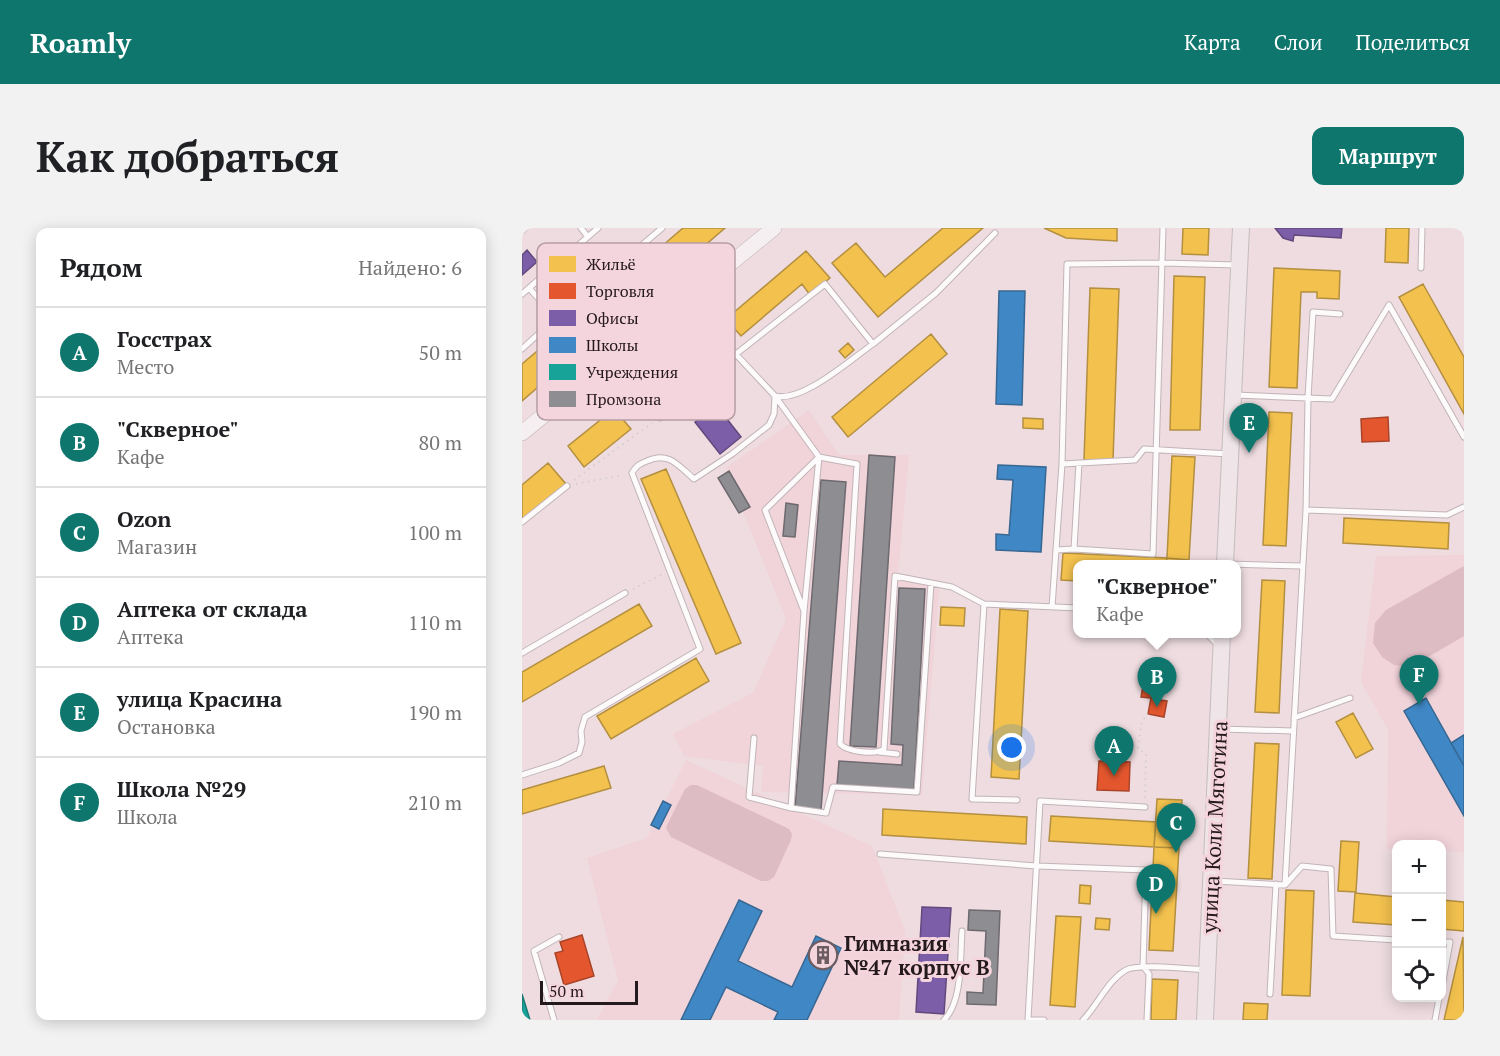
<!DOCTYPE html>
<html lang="ru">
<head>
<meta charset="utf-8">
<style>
	:root { --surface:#fff; --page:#f2f2f2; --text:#202124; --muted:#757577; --line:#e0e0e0; --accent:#0f766e }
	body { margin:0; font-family:"PT Serif",serif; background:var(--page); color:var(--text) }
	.controls { position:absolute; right:18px; bottom:18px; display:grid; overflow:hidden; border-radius:12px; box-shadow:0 3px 15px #0003 }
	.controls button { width:54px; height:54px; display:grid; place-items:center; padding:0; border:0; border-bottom:2px solid var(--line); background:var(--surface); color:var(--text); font:30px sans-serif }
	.scale { position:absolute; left:18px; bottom:15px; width:98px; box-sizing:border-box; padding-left:6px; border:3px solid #24191c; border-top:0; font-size:16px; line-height:21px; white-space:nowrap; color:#24191c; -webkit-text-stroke:4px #f5d5dd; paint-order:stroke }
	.you { position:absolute; left:490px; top:520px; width:21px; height:21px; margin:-15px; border:4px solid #fff; border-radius:50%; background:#1a73e8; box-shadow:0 0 0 9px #1a73e833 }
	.badge { display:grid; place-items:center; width:39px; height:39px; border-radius:50%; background:var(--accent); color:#fff; font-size:20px; font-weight:700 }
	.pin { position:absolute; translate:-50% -50px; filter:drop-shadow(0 2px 3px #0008) }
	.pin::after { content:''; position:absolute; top:32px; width:21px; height:18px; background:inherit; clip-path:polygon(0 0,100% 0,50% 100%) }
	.popup { position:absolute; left:551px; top:332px; width:168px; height:78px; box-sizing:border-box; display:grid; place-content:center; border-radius:12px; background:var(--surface); filter:drop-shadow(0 2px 4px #0005); font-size:20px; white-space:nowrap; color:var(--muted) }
	.popup b { font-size:22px; color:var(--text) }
	.popup::after { content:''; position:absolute; left:50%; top:100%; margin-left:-12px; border:12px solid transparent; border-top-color:var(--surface) }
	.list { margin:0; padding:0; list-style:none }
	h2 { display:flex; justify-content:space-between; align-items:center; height:78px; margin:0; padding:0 24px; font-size:26px }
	h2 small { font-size:20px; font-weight:400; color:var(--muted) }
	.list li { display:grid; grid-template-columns:39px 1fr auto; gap:18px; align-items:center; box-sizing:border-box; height:90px; padding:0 24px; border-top:2px solid var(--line) }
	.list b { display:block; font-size:22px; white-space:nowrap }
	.list p { margin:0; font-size:20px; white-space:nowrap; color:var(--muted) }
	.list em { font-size:20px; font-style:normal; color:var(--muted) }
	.icon { flex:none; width:33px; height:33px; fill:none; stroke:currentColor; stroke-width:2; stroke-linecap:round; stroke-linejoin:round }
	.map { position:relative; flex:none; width:942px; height:792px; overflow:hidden; border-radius:12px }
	header { display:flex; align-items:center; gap:36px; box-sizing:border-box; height:84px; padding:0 30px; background:var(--accent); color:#fff }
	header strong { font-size:28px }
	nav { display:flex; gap:33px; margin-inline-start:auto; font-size:21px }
	.intro { display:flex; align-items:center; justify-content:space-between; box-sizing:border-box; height:144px; padding:0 36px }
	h1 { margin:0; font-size:42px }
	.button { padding:15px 27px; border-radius:12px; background:var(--accent); color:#fff; font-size:21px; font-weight:700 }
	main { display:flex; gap:36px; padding:0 36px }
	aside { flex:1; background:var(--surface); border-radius:12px; box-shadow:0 3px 15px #0003 }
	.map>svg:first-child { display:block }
</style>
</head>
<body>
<header>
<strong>Roamly</strong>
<nav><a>Карта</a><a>Слои</a><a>Поделиться</a></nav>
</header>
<div class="intro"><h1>Как добраться</h1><a class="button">Маршрут</a></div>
<main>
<aside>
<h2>Рядом<small>Найдено: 6</small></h2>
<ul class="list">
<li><span class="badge">A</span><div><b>Госстрах</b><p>Место</p></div><em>50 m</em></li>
<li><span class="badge">B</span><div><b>&quot;Скверное&quot;</b><p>Кафе</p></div><em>80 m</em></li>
<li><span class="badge">C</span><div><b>Ozon</b><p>Магазин</p></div><em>100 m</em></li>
<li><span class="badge">D</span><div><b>Аптека от склада</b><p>Аптека</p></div><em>110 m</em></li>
<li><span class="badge">E</span><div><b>улица Красина</b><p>Остановка</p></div><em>190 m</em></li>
<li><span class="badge">F</span><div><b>Школа №29</b><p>Школа</p></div><em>210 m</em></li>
</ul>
</aside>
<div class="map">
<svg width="942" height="792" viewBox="0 0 942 792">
	<rect width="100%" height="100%" fill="#eedce0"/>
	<path fill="#f1d3da" d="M287 182 317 227H387L376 347 418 352 400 567 239 564 241 538 162 528 151 506 231 465 264 391 204 240Z
		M942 327V624L920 623V616H874V622L865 621 866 501 839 454 854 328Z
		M164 532 350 618 383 703 377 792H75L96 752 65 630 125 610Z"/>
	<path fill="#debcc4" d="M942 338V408L889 439 872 437 860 429 851 415 853 395 864 382Z
		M169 557H175L267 601 270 606 269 612 252 649 246 653H239L149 609 144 600 146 595 163 561Z"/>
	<path fill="#f2c14e" stroke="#b48f3f" stroke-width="1.5" d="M161 0H203L151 45 133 24Z
		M421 0H461L356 89 310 35 334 15 363 49Z
		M522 0H595V13L544 10Z
		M661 0H687L686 27 660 26Z
		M864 0H887L886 35 863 34Z
		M284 23 308 50 288 67 280 56 219 108 204 91Z
		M114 39 132 60 71 112 53 92Z
		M752 40 818 43 817 71 795 70V64H779L775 160 747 159Z
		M652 48 683 49 678 202H648Z
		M901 56 942 129V186L877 69Z
		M568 60 597 61 591 232H562Z
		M409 106 425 126 326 209 310 189Z
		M34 107 52 128 0 173V136Z
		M171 113 189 134 127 187 110 166Z
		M326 115 332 122 323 130 317 123Z
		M92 181 109 201 62 239 46 218Z
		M747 184 770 185 764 318 741 317Z
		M501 190 521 191V201L501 200Z
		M650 228 673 229 667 332 645 330Z
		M26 235 44 256 0 292V257Z
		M144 241 219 415 194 426 119 251Z
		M822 290 927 295 926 321 821 315Z
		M541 325 645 330 644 336H556V353L539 352Z
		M645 330 667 332V336H644Z
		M740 352 763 353 757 485 733 484Z
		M117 376 130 398 0 474V444Z
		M419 379 443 380 442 398 418 397Z
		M478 381 506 383 497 551 469 549Z
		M174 430 187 453 89 511 75 488Z
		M831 485 851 521 834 530 814 494Z
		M733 515 757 516 750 651 726 650Z
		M82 538 89 560 0 586V562Z
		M635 571 660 572 657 620 632 619Z
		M361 581 505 589 504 616 360 607Z
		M529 588 634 594 632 619 527 613Z
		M819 613 837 614 834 664 816 663Z
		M632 619 657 620 651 723 627 722Z
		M558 657 569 658 568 676 557 675Z
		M764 662 792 663 788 768 760 767Z
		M833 665 874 669V697L831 694Z
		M920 672 942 674V703L920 701Z
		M534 688 559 689 553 779 528 777Z
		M574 690 588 691 587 702 573 701Z
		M941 709 942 792H922Z
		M630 751 656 752 654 792H629Z
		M722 775 746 776 745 792H721Z"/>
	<path fill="#e4572e" stroke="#aa4429" stroke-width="1.5" d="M866 189 867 213 840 214 839 191Z
		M621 458 640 462 638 472 645 473 642 489 626 486 629 470 619 469Z
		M577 533 608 534 607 563 575 562Z
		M60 707 72 748 42 757 33 725 41 723 38 714Z"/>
	<path fill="#7b5ea7" stroke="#61497d" stroke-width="1.5" d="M753 0H820L819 10 772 7 771 13 761 10Z
		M5 22 15 34 0 47V27Z
		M194 177 219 209 198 226 173 194Z
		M400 679 429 680 422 786 394 784Z"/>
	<path fill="#3f88c5" stroke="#376792" stroke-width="1.5" d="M477 63H503L500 177 474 176Z
		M476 237 524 239 519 324 474 322V306L487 307 491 252 475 251Z
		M904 470 942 538V588L882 483Z
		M942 507V538L929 515Z
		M141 573 149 577 137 601 129 597Z
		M217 672 240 683 216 733 270 759 294 708 319 720 285 792H252L256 784 204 759 188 792H159Z"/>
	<path fill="#17a398" stroke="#1b7a73" stroke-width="1.5" d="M0 766 8 792H0Z"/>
	<path fill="#8d8d92" stroke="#6e6a6f" stroke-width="1.5" d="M347 227 373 229 354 519 328 518Z
		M207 243 228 279 217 285 196 250Z
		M299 252 324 254 299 582 273 580Z
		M264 275 276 277 273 309 261 308Z
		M377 360 403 361 392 561 315 557 317 533 380 537 381 517 369 516Z
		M447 682 478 683 474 777 445 776V764L461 765 464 703 446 702Z"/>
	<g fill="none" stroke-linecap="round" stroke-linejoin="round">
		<g stroke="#c1b4b7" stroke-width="7">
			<path id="lane" d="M59 0 66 9
				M941 0 942 2
				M0 3 3 0
				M899 40 900 0
				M0 66 7 60
				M818 86 791 84 786 170 784 282 925 287 942 279
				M0 121 34 90 7 60 76 0
				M79 140 34 90 140 0
				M713 167 810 171 867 77 942 209
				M253 168 297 229 335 236 318 516C326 524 353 527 362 521L373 348 430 359 462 376
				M253 168C280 175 328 132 351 116
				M138 190 214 126 303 56 351 116 414 65 473 5
				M707 226 622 221 613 232 540 236 545 36 640 35 715 37
				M0 294 45 258
				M552 321 557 235
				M534 322 540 236
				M704 336 780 338
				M530 379 534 322 552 321 631 326 641 0
				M282 383 243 282 297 229 282 383 269 580 304 585 311 559 395 564 409 355
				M685 406 696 417
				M0 425 103 365
				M772 490 828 470
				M698 501 771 503
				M232 510 227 569 269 580
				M357 524 375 526
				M0 547 37 535 57 525 60 514 59 503 63 489 178 421 110 245C114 238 117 236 125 233 146 223 156 237 172 251L210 226 247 197 252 186 253 168 164 73
				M495 572 450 571 462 376 556 380
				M358 626 515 638 624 642 621 738 627 746 625 792
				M693 653 763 657 780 638 809 641 811 708 874 712
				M763 657 784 282
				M920 714H928L920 758
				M748 766 754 656
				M32 792 12 723 37 709
				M422 792C441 773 438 729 440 703
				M522 792H506L518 573 623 579
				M561 792C575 778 586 752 604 742 616 735 667 741 684 742
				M913 792 917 770"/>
		</g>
		<g stroke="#c1b4b7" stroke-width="16">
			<path id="secondary" d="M0 205 252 0"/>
		</g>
		<g stroke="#c4bcbe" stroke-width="18">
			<path id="primary" d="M703 336 719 0
				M683 792 700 406"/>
		</g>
		<path stroke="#d4ced0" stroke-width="2" stroke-dasharray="1.5 4.5" stroke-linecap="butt" d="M52 252 130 195
			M54 256 101 247
			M111 361 141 346
			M623 570 624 526 616 520 620 493 626 486"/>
		<use href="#lane" stroke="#fcfafa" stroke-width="5"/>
		<use href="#secondary" stroke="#f6eff1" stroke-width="15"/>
		<use href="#primary" stroke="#efe4e7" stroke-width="16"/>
	</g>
	<defs>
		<g id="building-ring" transform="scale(1.5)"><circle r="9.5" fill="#f5d5dd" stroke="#6b5d61" stroke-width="1.5"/><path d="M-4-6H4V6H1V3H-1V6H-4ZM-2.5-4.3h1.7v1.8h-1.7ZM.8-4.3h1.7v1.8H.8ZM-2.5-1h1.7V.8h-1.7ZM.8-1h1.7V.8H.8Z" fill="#6b5d61"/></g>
	</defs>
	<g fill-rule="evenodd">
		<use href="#building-ring" x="301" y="727"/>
	</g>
	<g text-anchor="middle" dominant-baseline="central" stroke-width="6" stroke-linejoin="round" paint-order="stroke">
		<g font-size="21" fill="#24191c" stroke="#f5d5dd">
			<text transform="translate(692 599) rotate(-87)">улица Коли Мяготина</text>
		</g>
		<g font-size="21" font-weight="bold" fill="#24191c" stroke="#f5d5dd" text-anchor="start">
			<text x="322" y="715">Гимназия<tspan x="322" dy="24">№47 корпус В</tspan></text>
		</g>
	</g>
	<rect x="15" y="15" width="198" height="177" rx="9" fill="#f5d5dd" stroke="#b69da3" stroke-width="1.5"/>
	<rect x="27" y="28" width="27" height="16" fill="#f2c14e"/>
	<rect x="27" y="55" width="27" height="16" fill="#e4572e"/>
	<rect x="27" y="82" width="27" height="16" fill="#7b5ea7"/>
	<rect x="27" y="109" width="27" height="16" fill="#3f88c5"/>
	<rect x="27" y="136" width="27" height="16" fill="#17a398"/>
	<rect x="27" y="163" width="27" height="16" fill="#8d8d92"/>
	<g font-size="16" fill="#24191c">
		<text x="64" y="42">Жильё</text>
		<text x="64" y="69">Торговля</text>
		<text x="64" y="96">Офисы</text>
		<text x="64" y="123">Школы</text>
		<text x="64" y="150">Учреждения</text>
		<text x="64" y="177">Промзона</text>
	</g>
</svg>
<div class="controls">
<button>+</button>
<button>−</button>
<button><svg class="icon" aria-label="locate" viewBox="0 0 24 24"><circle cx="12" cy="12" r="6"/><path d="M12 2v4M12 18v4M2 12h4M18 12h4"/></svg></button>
</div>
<div class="scale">50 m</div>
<div class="you"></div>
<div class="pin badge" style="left:592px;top:548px">A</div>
<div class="pin badge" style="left:635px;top:479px">B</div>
<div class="popup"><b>&quot;Скверное&quot;</b>Кафе</div>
<div class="pin badge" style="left:654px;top:625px">C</div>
<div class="pin badge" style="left:634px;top:686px">D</div>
<div class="pin badge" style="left:727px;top:225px">E</div>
<div class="pin badge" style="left:897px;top:477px">F</div>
</div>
</main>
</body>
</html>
